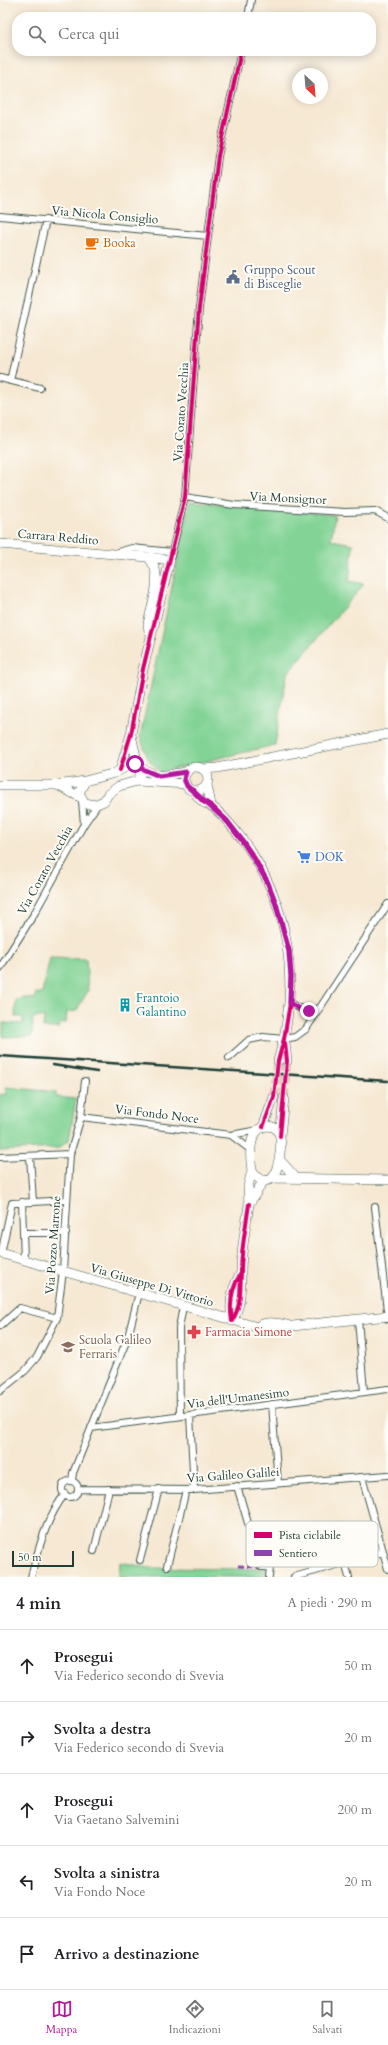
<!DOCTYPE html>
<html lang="it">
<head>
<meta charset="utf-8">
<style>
	:root { --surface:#fff; --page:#f2f2f2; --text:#202124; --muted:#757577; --line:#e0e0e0; --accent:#b5179e }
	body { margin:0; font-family:Cardo,serif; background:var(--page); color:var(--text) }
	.compass { position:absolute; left:292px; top:68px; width:36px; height:36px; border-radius:50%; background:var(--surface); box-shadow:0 2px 10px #0003; rotate:154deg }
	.scale { position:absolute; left:12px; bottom:10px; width:62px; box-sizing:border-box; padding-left:4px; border:2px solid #1f3d34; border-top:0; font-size:11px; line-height:14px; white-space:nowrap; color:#1f3d34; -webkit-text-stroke:3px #fdfcf7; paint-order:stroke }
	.stop { position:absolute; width:12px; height:12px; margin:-9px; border:3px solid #b5179e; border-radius:50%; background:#fff }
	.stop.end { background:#b5179e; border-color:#fff; box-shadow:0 1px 4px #0008 }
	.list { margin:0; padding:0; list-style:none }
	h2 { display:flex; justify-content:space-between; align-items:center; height:52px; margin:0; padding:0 16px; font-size:17px }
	h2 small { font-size:13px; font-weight:400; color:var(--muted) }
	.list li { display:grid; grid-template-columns:26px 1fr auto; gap:12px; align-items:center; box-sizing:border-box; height:72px; padding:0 16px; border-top:1px solid var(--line) }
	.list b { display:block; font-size:15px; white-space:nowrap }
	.list p { margin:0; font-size:13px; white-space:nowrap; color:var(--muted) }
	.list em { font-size:13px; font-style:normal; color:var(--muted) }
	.icon { flex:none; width:22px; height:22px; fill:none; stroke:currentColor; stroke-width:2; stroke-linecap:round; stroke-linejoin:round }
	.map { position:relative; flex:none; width:388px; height:1577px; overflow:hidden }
	.search { position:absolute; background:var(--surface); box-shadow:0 2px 10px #0003; left:12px; right:12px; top:12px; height:44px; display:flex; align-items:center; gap:10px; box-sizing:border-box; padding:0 14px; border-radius:16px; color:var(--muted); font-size:15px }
	.sheet { height:412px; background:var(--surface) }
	nav { display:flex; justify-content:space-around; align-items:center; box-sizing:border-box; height:56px; border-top:1px solid var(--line); background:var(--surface); font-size:11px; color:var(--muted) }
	nav a { display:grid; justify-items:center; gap:2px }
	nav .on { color:var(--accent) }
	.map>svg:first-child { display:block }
</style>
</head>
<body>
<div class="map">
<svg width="388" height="1577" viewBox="0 0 388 1577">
	<rect width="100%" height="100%" fill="#fdfcf7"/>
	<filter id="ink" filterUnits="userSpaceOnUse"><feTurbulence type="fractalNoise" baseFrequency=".025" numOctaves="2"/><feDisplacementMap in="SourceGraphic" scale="8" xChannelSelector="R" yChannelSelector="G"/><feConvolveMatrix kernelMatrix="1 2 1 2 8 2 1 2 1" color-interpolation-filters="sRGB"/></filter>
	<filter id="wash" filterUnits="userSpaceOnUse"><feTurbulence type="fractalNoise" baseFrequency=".012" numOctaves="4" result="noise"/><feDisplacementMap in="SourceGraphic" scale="16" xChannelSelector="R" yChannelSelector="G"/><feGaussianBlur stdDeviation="0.9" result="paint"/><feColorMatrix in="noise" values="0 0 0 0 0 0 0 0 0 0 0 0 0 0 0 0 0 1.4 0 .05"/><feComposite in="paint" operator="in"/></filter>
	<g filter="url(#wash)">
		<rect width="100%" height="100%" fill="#f6e8d2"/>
		<path fill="#82d395" stroke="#508864" d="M190 501 335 515 331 540 353 544 349 581 364 584 287 674 275 745 160 772 148 759 140 737Z
			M50 958 86 959 88 991 76 1011 67 1012 66 1023H60L59 1028H43L44 1017H33L32 1036 3 1037V1023L23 1024V1017H15L16 1000 25 998 35 999 36 993H42Z
			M6 1087 56 1092V1097L76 1099 69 1140 59 1148 0 1151V1094L5 1095Z
			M120 1562 150 1568 264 1569V1577H119Z"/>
	</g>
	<g filter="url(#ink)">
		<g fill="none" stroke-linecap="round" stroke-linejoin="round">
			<path stroke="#cbc6b2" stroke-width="9" stroke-dasharray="9 4.5" stroke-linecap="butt" d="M274 1097 278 1061
				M284 1098 287 1061"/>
			<g stroke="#3f574c" stroke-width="8">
				<path id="street" d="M248 17 251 0
					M0 216 208 236
					M0 378 40 388
					M10 381 46 220
					M185 497 234 505 345 512 375 511 388 518
					M118 552 132 548 172 552
					M170 560 185 497 199 308 218 156 241 51
					M82 801 84 824
					M0 968 34 914 84 824 98 804
					M290 1003C301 1010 307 1012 319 1008
					M229 1058 249 1040 263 1037 284 1039 295 1037 306 1029 388 904
					M81 1117 231 1135
					M251 1150 231 1135 258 1130
					M30 1156 33 1202 67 1200
					M0 1157 70 1154
					M22 1202 24 1260
					M375 1207 388 1319
					M23 1233H66
					M1 1254 12 1203 33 1202
					M358 1319 364 1392
					M0 1326 20 1308 57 1318
					M0 1391 25 1371 37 1357 57 1318 63 1271 70 1154 81 1117 85 1081
					M272 1404 278 1483
					M190 1415 194 1490
					M180 1416 179 1328 183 1306
					M91 1428 388 1389
					M362 1477 388 1569
					M72 1481 73 1473 128 1337 139 1293
					M62 1489a8 8 0 1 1 16 0a8 8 0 1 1-16 0Z
					M237 1486 261 1567H270L269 1577
					M78 1489 194 1490 388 1475
					M94 1551 109 1489
					M140 1560 159 1489
					M345 1563 349 1577
					M167 1566 186 1490
					M31 1577C39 1548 46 1518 65 1494
					M294 1577 383 1552"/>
			</g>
			<g stroke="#3f574c" stroke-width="10">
				<path id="secondary" d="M0 544 148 557 170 560 143 669 131 734 120 770
					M148 557C165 574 152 603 148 624L149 631
					M131 735 138 765
					M131 764 138 765C142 771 141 776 137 781L119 786 108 794 104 801 94 805 85 803 79 793 85 781 115 773Z
					M184 779a12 12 0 1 1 24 0a12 12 0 1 1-24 0Z
					M140 768 159 776 187 772
					M203 769 217 768 388 734
					M137 781 186 784
					M0 785H57L85 781
					M57 785 80 797
					M207 785 211 805
					M193 790C196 794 199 799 203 802 205 804 209 804 211 806 223 814 233 828 242 839 291 905 301 983 278 1061
					M285 1043 287 1061
					M263 1127 274 1097
					M280 1136 284 1098
					M279 1159 296 1178
					M252 1171 248 1186 249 1204 264 1180
					M273 1178C278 1168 285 1140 277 1130 275 1127 271 1126 266 1126 247 1130 250 1157 252 1171 257 1179 264 1184 273 1178L388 1180
					M0 1253 264 1329 388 1316
					M232 1321C242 1305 240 1290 241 1272 241 1250 246 1226 249 1204
					M232 1321C229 1303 231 1288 241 1273
					M258 1326C268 1321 276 1323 287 1325"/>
			</g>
			<use href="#street" stroke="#fff" stroke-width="6"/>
			<use href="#secondary" stroke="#fff" stroke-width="9"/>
			<path stroke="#1f3d34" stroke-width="2.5" d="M0 1056 388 1081
				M53 1065 97 1072"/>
			<path stroke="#8e44ad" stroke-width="3" stroke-dasharray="6 3" stroke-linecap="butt" d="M238 1566 261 1567"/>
			<g stroke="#fdfcf7" stroke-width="6">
				<path id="cycleway" d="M120 770 131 734 143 669 185 497 199 308 218 156 241 51
					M193 790 203 802 211 805 227 821 254 857 267 881 276 904 289 951 291 976 290 1003 284 1039 278 1061 274 1097 263 1127
					M280 1136 287 1061 285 1043
					M232 1321C242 1305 240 1290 241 1272 241 1250 246 1226 249 1204
					M232 1321C229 1303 231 1288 241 1273"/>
			</g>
			<use href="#cycleway" stroke="#d6006c" stroke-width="4"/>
		</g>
	</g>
	<g fill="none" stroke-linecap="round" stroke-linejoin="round" filter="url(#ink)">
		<path stroke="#b5179e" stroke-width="5" d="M135 764 140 768 159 776 186 772 184 779 187 786 227 821 242 840 267 881 276 904 289 951 291 976 290 1003 299 1009 309 1011"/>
	</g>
	<defs>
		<g id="cafe-bare" transform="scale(1.08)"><path d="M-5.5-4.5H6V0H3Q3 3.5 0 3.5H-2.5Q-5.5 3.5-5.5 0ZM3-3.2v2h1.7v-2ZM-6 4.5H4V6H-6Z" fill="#e8710a" stroke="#fdfcf7" stroke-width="2.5" paint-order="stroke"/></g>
		<g id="civic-bare" transform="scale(1.08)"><path d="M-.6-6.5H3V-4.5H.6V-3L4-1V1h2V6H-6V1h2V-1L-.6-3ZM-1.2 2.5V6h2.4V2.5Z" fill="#5c6f8a" stroke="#fdfcf7" stroke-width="2.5" paint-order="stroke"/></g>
		<g id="supermarket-bare" transform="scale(1.08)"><path d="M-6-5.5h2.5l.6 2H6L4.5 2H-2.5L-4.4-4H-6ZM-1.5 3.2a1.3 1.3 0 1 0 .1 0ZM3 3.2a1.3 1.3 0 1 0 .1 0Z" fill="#3f7fe0" stroke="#fdfcf7" stroke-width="2.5" paint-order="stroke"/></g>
		<g id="building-bare" transform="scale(1.08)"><path d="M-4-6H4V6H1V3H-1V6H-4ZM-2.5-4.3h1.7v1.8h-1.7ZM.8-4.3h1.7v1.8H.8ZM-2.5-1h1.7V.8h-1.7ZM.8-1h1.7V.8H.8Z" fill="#0f9aa8" stroke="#fdfcf7" stroke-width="2.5" paint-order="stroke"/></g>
		<g id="pharmacy-bare" transform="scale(1.08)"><path d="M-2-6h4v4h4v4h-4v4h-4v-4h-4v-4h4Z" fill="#e0444e" stroke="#fdfcf7" stroke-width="2.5" paint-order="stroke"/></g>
		<g id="school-bare" transform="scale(1.08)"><path d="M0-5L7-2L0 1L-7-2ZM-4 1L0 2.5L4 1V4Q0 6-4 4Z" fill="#8d6e63" stroke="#fdfcf7" stroke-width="2.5" paint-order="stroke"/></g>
	</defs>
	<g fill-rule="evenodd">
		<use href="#cafe-bare" x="92" y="243"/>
		<use href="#civic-bare" x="233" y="277"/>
		<use href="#supermarket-bare" x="304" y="857"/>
		<use href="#building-bare" x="125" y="1005"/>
		<use href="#pharmacy-bare" x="194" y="1332"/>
		<use href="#school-bare" x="68" y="1347"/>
	</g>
	<g text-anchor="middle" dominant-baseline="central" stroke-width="4" stroke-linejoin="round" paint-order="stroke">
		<g font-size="12" fill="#1f3d34" stroke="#fdfcf7">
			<text transform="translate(105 215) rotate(5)">Via Nicola Consiglio</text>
			<text transform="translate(181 412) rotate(-86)">Via Corato Vecchia</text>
			<text transform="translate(288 498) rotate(3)">Via Monsignor</text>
			<text transform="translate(58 537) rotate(5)">Carrara Reddito</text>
			<text transform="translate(45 870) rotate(-61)">Via Corato Vecchia</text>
			<text transform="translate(157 1114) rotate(7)">Via Fondo Noce</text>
			<text transform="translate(53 1245) rotate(-86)">Via Pozzo Marrone</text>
			<text transform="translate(152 1285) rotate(16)">Via Giuseppe Di Vittorio</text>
			<text transform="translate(238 1398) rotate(-7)">Via dell'Umanesimo</text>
			<text transform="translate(233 1475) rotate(-4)">Via Galileo Galilei</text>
		</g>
		<g font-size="12" fill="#c56008" stroke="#fdfcf7" text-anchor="start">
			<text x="103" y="243">Booka</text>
		</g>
		<g font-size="12" fill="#4e5e75" stroke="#fdfcf7" text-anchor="start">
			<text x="244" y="270">Gruppo Scout<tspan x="244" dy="14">di Bisceglie</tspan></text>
		</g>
		<g font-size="12" fill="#366cbe" stroke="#fdfcf7" text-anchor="start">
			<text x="315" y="857">DOK</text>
		</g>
		<g font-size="12" fill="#0d838f" stroke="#fdfcf7" text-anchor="start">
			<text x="136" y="998">Frantoio<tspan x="136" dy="14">Galantino</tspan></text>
		</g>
		<g font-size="12" fill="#be3a42" stroke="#fdfcf7" text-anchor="start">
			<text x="205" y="1332">Farmacia Simone</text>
		</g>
		<g font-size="12" fill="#785e54" stroke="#fdfcf7" text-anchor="start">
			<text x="79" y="1340">Scuola Galileo<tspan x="79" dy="14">Ferraris</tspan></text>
		</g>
	</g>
	<rect x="246" y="1521" width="132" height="46" rx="6" fill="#fdfcf7" stroke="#bac3bc" stroke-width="1"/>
	<rect x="254" y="1532" width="18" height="6" fill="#d6006c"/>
	<rect x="254" y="1550" width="18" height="6" fill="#8e44ad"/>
	<g font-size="11" fill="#1f3d34">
		<text x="279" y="1539">Pista ciclabile</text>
		<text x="279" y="1557">Sentiero</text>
	</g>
</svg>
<svg class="compass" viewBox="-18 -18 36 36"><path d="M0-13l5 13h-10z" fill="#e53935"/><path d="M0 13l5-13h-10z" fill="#757577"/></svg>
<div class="scale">50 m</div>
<div class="stop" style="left:135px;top:764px"></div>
<div class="stop end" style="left:309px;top:1011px"></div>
<div class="search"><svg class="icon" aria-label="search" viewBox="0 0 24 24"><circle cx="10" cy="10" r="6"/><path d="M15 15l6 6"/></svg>Cerca qui</div>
</div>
<section class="sheet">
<h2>4 min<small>A piedi · 290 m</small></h2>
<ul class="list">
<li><svg class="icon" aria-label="ahead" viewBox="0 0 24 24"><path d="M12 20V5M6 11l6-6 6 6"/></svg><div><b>Prosegui</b><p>Via Federico secondo di Svevia</p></div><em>50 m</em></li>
<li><svg class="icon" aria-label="right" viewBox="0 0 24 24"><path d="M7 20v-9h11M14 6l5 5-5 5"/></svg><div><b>Svolta a destra</b><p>Via Federico secondo di Svevia</p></div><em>20 m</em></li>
<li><svg class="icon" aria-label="ahead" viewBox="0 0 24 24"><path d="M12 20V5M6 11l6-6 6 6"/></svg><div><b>Prosegui</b><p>Via Gaetano Salvemini</p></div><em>200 m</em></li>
<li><svg class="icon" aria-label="left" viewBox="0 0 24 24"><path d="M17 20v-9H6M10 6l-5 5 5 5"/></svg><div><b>Svolta a sinistra</b><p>Via Fondo Noce</p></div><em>20 m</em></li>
<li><svg class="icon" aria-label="arrive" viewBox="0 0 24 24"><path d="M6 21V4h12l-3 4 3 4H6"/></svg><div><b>Arrivo a destinazione</b></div></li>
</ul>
</section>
<nav>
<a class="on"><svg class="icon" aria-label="map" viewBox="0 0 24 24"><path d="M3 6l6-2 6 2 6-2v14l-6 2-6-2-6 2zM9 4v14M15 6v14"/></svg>Mappa</a>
<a><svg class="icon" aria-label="directions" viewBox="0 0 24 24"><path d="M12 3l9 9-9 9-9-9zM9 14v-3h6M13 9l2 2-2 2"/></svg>Indicazioni</a>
<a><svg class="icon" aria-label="saved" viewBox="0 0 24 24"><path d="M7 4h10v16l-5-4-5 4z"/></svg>Salvati</a>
</nav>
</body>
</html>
